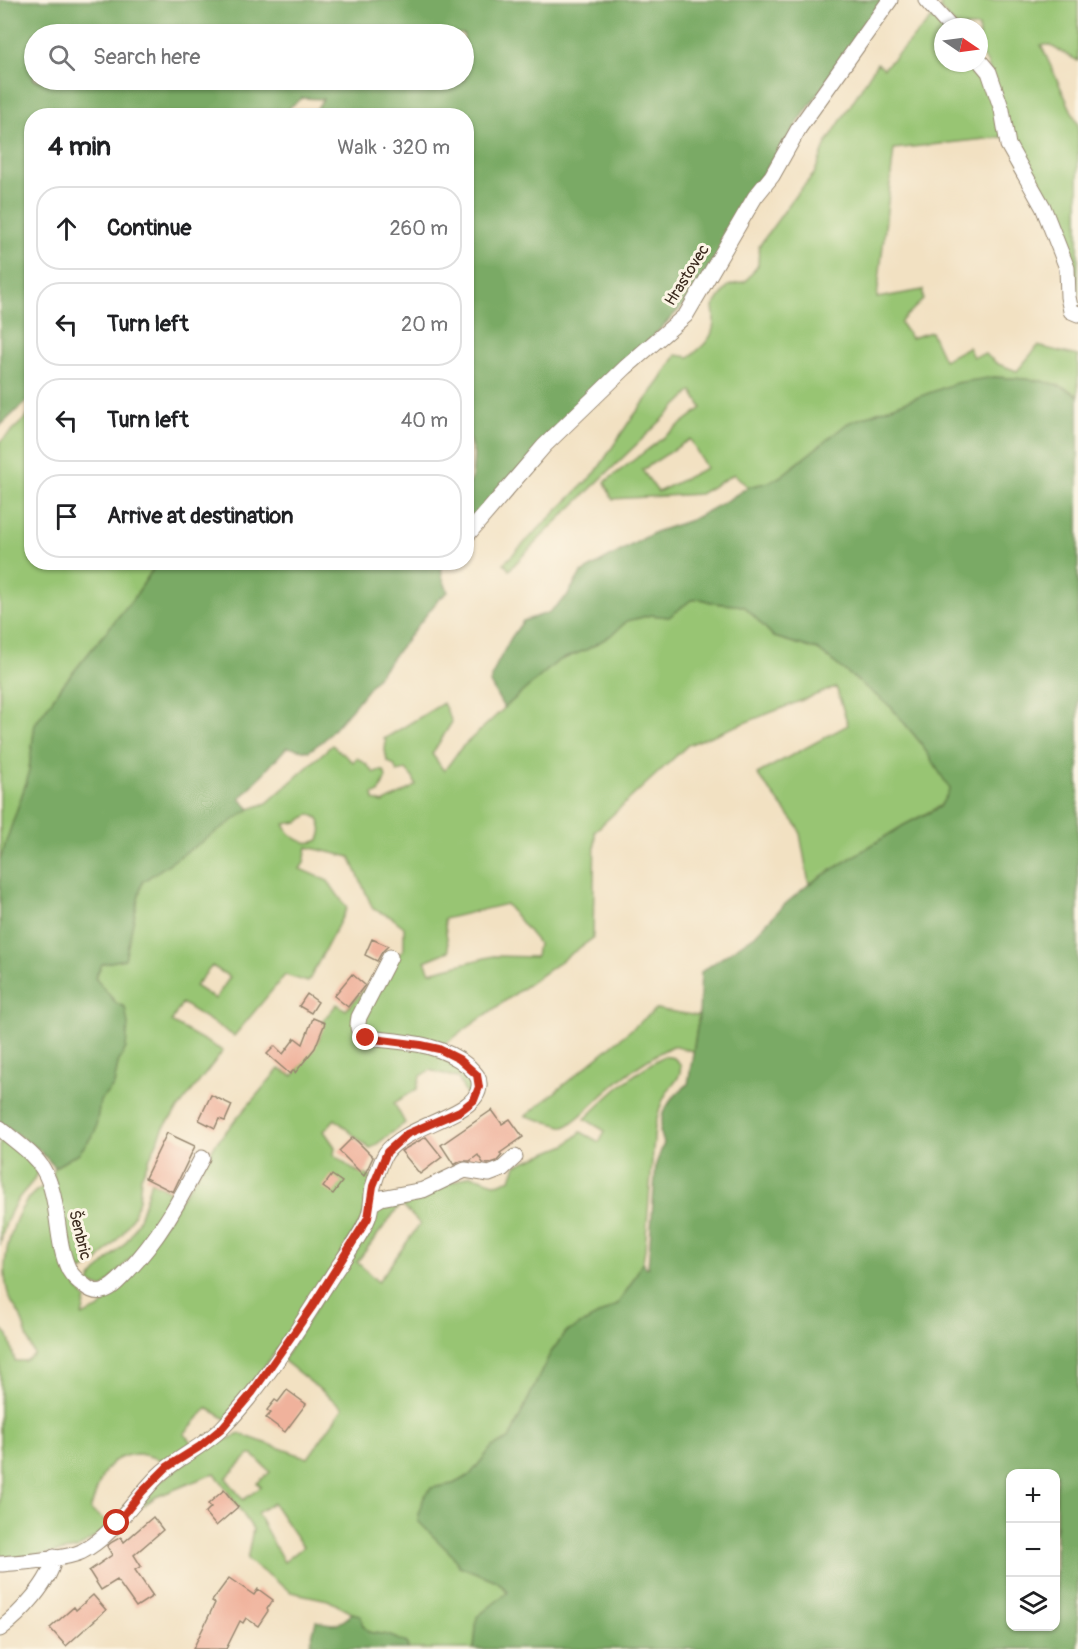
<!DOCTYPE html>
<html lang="en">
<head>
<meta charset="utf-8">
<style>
	:root { --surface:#fff; --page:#f2f2f2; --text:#202124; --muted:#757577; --line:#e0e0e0 }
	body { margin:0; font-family:Pangolin,sans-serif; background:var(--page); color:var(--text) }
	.controls { position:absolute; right:18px; bottom:18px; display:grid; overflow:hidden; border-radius:12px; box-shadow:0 2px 4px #0004 }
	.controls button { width:54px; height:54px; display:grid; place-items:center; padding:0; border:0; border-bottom:2px solid var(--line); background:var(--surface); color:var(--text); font:30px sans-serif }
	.compass { position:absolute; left:934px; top:18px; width:54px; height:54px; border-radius:50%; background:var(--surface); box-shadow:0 2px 4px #0004; rotate:103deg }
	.stop { position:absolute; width:18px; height:18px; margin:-14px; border:4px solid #c8321e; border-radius:50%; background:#fff }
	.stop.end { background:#c8321e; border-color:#fff; box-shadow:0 2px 6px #0008 }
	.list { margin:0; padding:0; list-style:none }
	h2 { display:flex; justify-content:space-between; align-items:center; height:78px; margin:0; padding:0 24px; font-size:26px }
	h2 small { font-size:20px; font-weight:400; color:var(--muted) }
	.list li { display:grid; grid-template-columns:39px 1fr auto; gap:18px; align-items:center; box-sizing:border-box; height:84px; margin:0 12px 12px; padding:0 12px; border:2px solid var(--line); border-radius:24px }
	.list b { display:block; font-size:22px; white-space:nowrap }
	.list em { font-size:20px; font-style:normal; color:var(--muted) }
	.icon { flex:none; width:33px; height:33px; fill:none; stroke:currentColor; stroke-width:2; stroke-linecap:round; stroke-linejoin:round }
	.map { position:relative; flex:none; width:1078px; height:1649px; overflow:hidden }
	.search { position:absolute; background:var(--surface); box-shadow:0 2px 4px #0004; left:24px; top:24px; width:450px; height:66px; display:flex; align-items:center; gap:15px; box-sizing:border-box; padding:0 21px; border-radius:33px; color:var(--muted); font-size:22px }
	.panel { position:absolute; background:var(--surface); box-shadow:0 2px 4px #0004; left:24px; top:108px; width:450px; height:462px; border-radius:24px }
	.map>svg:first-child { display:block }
</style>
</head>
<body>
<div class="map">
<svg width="1078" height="1649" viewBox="0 0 1078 1649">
	<rect width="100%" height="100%" fill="#fcf5e5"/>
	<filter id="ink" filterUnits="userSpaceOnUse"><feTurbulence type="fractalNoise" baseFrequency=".0167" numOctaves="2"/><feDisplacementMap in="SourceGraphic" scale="12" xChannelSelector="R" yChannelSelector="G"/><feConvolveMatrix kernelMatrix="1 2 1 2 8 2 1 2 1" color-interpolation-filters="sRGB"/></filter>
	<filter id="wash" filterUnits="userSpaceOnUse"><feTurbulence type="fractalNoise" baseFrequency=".008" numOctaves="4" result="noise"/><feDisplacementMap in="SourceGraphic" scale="24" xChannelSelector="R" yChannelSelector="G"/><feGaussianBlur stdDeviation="1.35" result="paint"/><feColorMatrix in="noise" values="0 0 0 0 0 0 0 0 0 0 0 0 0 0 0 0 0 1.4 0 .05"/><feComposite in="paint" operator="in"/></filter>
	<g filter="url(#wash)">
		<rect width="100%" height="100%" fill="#f2e1c2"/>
		<path fill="#98c573" stroke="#6a7848" stroke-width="1.5" fill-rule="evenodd" d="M940 0H1078V61L1049 45H1041L1078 125V303L1074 285 1075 273 1058 230 1019 160 987 62 979 52V27H957L941 10Z
			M933 17 943 27V63H976L986 76 1003 137 894 149 877 298 923 290V300L900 322 911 338 931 332 944 360 968 347 973 357 985 354 998 364 1017 371 1038 346 1078 356V396C1056 378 1021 379 994 377L770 482 748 487 734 474 700 494 612 499 605 482 702 408 692 391 550 528 509 570 504 563 596 472 629 422 660 381 676 355 689 357C710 342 717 333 713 307L728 286 746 281 758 265 759 246 795 196 814 174 826 144 877 63 884 68ZM690 439 706 468 658 492 642 470Z
			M31 413 32 562 157 563 136 595 62 686 35 724 28 777 0 860V442Z
			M701 599 714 603 745 606 774 637 818 650 891 707 920 742 951 789 940 806 904 825 809 884 799 828 757 774 848 725 836 687 688 745 595 831 593 938 442 1046 366 1031 363 1020 391 962 404 949V927L391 917 373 909 350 857 307 847 304 863 300 869 328 881 347 908 308 982 285 975 234 1036 182 1003 171 1022 223 1051 164 1127 141 1177 139 1200 133 1216 123 1233 97 1262 82 1271 70 1261 53 1173 55 1167 79 1153 95 1132 100 1101 114 1085 118 1063 126 1048 116 1003 95 978 102 964 133 922 142 882 250 809 267 803 332 745 353 762 357 758 366 764 374 773 377 771H384L386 777 379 793 373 794 374 800 383 803C392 798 408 791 416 785L413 778 406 770 397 772 394 765 387 761 385 750 386 741 384 739 443 703 452 722 432 754 444 771 461 748 524 690 558 661 588 649 613 634 627 621 651 615 669 617 691 600ZM310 814 318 818C322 827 323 831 319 840 305 847 290 838 284 824L298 822ZM506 904 538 943 536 957 493 956 430 972 425 961 449 951 444 919ZM212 966 230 977 215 999 195 986Z
			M365 988 367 992 357 1038 423 1047 475 1077 469 1101 458 1078 430 1070 420 1077 417 1089 394 1103 405 1123 370 1149 335 1119 324 1131 335 1147 334 1155 352 1169 371 1177 365 1215 308 1308 226 1419 207 1408 184 1434 194 1445 169 1462C158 1460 146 1454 137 1454 102 1456 100 1483 90 1510L112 1525 77 1549 0 1561V1327L8 1335 15 1361H25L34 1354C28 1342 25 1328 20 1315 17 1310 13 1305 10 1299 0 1274 6 1246 15 1222 21 1208 29 1193 43 1187L48 1189 76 1286 86 1299 82 1316 100 1308 127 1278 197 1175 216 1143 279 1069 293 1076 319 1039 325 1018 337 1004 346 1010Z
			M656 1009 699 1016 693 1051 672 1046C648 1058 627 1073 607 1091 592 1104 582 1117 565 1127L526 1116Z
			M664 1056 674 1058 681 1065C680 1081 674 1081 666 1094 660 1103 658 1115 655 1126L645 1249 643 1261 631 1284 617 1305 565 1333 550 1354 509 1439 492 1447 470 1475 453 1484 431 1488 453 1556 459 1566 497 1581 508 1593 477 1617 474 1649H408L407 1643 388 1635 368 1632 361 1624 360 1615 352 1613 328 1600 291 1592 247 1560 253 1529 215 1473 156 1497 124 1519 146 1492 205 1448 240 1434 308 1458 343 1408 283 1360 380 1206 424 1193 471 1175 497 1184 511 1179 516 1165 566 1145 581 1132 599 1142 605 1131 585 1119C609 1095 634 1072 664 1056ZM401 1204 420 1224 378 1282 357 1262ZM249 1455H253L270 1472 257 1483 261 1487 243 1500 226 1478ZM273 1503 303 1547 284 1562 257 1513Z
			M0 1136 39 1171C34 1183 25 1189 18 1199 9 1213 3 1229 0 1245Z
			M151 1181 175 1194 161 1226 103 1288 89 1283C93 1272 117 1253 126 1242 139 1225 145 1201 151 1181Z"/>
		<path fill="#7aaa65" stroke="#5a6a42" stroke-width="1.5" fill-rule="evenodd" d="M0 0H883L757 182 703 285 467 527V488L472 477 474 455 466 430V116L320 115 314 113 323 99 302 98 290 107 287 115 32 116 31 397 0 426ZM34 34H464V80H34Z
			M994 377C1021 379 1056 378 1078 396V1649H474L477 1617 508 1592 497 1581 459 1566 453 1556 418 1521C418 1508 422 1498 431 1488L453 1484 470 1475 492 1447 509 1439 550 1354 565 1333 617 1305 631 1284 643 1261 646 1268 648 1267 656 1164 664 1143 660 1131 663 1113 672 1098 688 1084 699 1016 701 972 755 935 784 905 809 884 904 825 940 807 950 789 920 742 891 707 818 650 774 637 744 606 714 603 701 599 691 600 669 617 651 615 627 621 613 634 588 649 558 661 504 708 490 683 496 666 511 638 523 621 548 613 567 596 581 573 655 532 691 520 728 500 748 487 770 482 781 476 848 423 956 383ZM1010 1474H1056V1626H1010Z
			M157 563H441L442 576 448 592 438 600 354 706 324 740 309 751 287 747 240 799 250 809 142 882 125 959 102 964 95 978 116 1003 125 1007 128 1024 126 1048 118 1063 114 1085 100 1101 95 1132 79 1153 55 1167 38 1149 0 1123V860L28 777 35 724 62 686 136 595Z
			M352 1613 361 1615 362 1624 368 1632 388 1635 407 1643 408 1649H334L330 1646 310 1644 316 1621C332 1625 340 1627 352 1613Z"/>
		<g id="blocks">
			<path fill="#f0b29c" d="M372 939 388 946 382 952 377 961 365 955Z
				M352 974 365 985 348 1007 334 996Z
				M307 994 318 1002 311 1013 299 1006Z
				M313 1018 325 1023 315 1048 295 1073 294 1070 290 1074 267 1054 275 1046 283 1054 295 1038 303 1044Z
				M211 1095 232 1105 225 1121 219 1119 215 1128 199 1120Z
				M492 1110 502 1124 510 1119 523 1137 500 1153 502 1155 497 1161 488 1164 483 1163 478 1155 470 1161H461L454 1165 441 1145Z
				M167 1133 195 1146 173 1192 145 1178Z
				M353 1137 373 1157 364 1176 339 1151Z
				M426 1137 442 1157 420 1174 401 1151Z
				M332 1175 342 1182 333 1194 323 1187Z
				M287 1390 306 1404 285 1432 266 1418 271 1413 267 1410 275 1400 278 1402Z
				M224 1490 238 1507 216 1526 205 1513 211 1507 208 1504Z
				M153 1517 163 1530 134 1555 141 1566 135 1570 153 1596 136 1607 117 1580 101 1590 89 1571 112 1555 107 1546 112 1542 121 1537 124 1542Z
				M229 1578 254 1595 258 1589 273 1600 267 1609 268 1611 258 1626 246 1618 243 1623 240 1621 226 1649H193L215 1603 212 1601Z
				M93 1595 106 1610 66 1646 50 1628 74 1607 76 1610Z"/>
		</g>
	</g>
	<g filter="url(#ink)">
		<use href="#blocks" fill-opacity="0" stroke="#968670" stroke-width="1.5"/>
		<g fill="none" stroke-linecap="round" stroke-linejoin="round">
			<g stroke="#968670" stroke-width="17">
				<path id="minor" d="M926 0 950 27
					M979 60 989 72 1002 110 1008 145 1043 207 1067 268 1068 297 1071 311 1078 314
					M469 533 544 446 626 367 686 315 755 197 772 176 799 128 890 0
					M0 1128C14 1141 33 1152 43 1169 61 1199 54 1239 69 1270 73 1277 79 1282 85 1286 90 1290 95 1293 102 1291 112 1289 120 1279 127 1272 161 1236 179 1201 202 1158
					M371 1204 381 1198 423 1190 465 1170 489 1174 502 1169 515 1157
					M0 1564C21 1562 63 1560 81 1552 113 1536 133 1501 158 1476 177 1457 204 1447 223 1427 266 1383 299 1327 332 1276 344 1257 360 1238 368 1218 372 1208 371 1197 373 1187 376 1177 381 1161 386 1153 406 1124 478 1116 479 1086 480 1077 475 1073 469 1067 440 1042 402 1042 366 1038 357 1032 357 1027 359 1017L390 957
					M0 1629C19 1615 52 1581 54 1557"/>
			</g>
			<use href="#minor" stroke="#fff" stroke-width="15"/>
		</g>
	</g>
	<g fill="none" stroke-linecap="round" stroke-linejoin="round" filter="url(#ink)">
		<path stroke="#c8321e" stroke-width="8" d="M117 1523 142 1492 167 1467 199 1447 222 1428 252 1393 312 1307 368 1218 373 1186 387 1152 407 1134 460 1111 474 1100 479 1087 477 1075 459 1059 439 1049 421 1045 366 1038"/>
	</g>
	<g text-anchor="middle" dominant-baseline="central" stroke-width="6" stroke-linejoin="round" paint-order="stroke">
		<g font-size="16" fill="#3b2a1e" stroke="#fcf5e5">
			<text transform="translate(687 275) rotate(-58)">Hrastovec</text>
			<text transform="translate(80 1235) rotate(76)">Šenbric</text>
		</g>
	</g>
</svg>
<div class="controls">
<button>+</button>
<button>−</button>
<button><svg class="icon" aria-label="layers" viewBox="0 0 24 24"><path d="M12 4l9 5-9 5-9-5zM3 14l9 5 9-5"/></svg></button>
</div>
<svg class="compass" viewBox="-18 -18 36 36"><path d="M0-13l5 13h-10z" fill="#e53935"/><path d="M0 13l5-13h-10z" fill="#757577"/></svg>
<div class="stop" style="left:117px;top:1523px"></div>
<div class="stop end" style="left:366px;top:1038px"></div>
<div class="search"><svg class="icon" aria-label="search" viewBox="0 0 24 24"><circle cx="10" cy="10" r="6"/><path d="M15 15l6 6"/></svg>Search here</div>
<section class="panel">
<h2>4 min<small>Walk · 320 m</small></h2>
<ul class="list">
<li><svg class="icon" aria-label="ahead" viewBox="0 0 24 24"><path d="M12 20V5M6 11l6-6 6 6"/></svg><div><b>Continue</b></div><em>260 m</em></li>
<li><svg class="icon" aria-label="left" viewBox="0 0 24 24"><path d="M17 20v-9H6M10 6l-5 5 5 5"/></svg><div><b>Turn left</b></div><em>20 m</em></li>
<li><svg class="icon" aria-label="left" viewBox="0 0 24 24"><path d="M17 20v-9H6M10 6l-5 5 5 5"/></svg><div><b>Turn left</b></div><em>40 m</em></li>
<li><svg class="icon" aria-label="arrive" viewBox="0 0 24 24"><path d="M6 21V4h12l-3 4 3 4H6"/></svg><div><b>Arrive at destination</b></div></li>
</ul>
</section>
</div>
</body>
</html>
